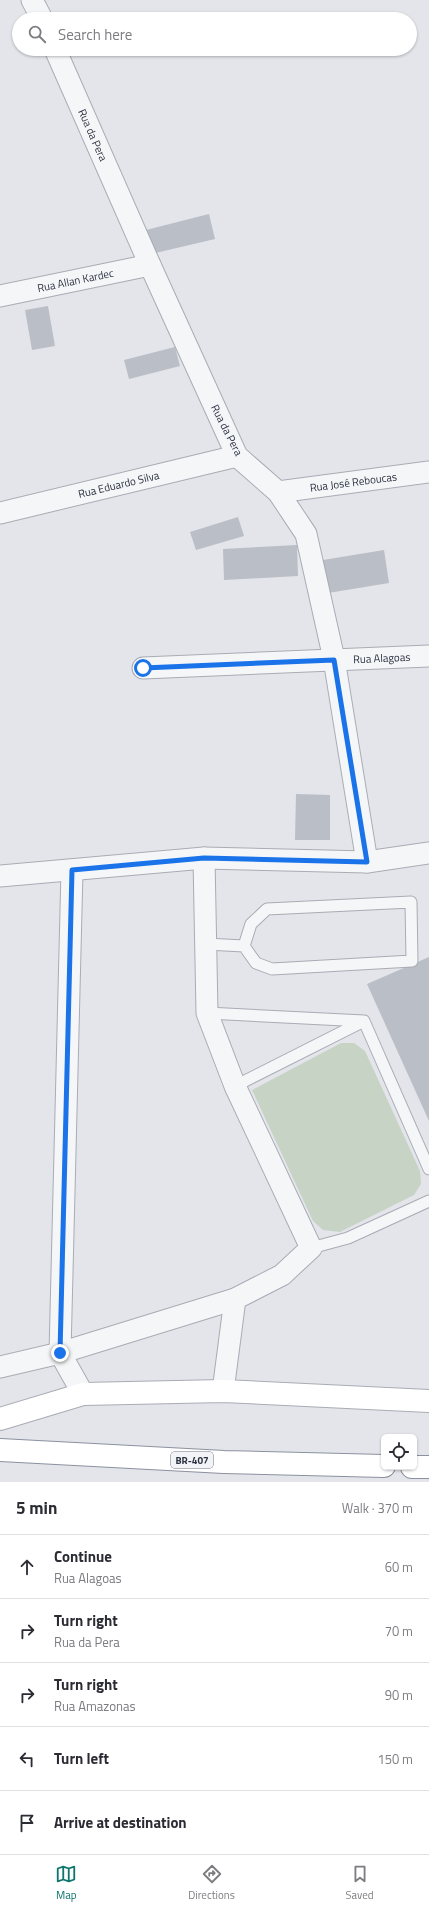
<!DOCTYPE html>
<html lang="en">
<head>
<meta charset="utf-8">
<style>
	:root { --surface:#fff; --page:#f2f2f3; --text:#2b2b33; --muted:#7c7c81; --line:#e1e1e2; --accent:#0f766e }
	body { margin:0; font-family:"Titillium Web",sans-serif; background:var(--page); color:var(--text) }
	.controls { position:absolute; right:12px; bottom:12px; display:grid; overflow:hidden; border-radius:6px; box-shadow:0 1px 3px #0004 }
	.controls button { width:36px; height:36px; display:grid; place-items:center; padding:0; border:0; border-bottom:1px solid var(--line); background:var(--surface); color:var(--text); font:20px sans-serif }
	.stop { position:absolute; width:12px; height:12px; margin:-9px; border:3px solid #1a73e8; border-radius:50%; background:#fff }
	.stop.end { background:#1a73e8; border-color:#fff; box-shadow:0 1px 4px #0008 }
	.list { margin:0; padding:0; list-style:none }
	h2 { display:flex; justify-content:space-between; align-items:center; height:52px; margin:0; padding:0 16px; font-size:17px }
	h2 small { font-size:13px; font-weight:400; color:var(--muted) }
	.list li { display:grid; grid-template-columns:26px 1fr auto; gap:12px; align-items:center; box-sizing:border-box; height:64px; padding:0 16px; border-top:1px solid var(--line) }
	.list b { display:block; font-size:15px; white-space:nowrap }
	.list p { margin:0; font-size:13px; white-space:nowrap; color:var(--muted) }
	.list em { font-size:13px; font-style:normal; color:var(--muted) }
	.icon { flex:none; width:22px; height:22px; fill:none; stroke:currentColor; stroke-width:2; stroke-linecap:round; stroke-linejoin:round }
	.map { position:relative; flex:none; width:429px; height:1482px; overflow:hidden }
	.search { position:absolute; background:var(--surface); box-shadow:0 1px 3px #0004; left:12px; right:12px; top:12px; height:44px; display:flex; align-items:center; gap:10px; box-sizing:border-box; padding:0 14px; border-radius:22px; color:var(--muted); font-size:15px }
	.sheet { height:372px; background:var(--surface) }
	nav { display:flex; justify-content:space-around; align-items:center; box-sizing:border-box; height:56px; border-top:1px solid var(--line); background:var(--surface); font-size:11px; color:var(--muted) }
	nav a { display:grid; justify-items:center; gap:2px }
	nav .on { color:var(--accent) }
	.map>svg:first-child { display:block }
</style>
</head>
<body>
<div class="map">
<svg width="429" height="1482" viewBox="0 0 429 1482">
	<rect width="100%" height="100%" fill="#e3e5ea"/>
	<path fill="#c7d3c4" d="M341 1043H354L365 1051 420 1171 421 1184 414 1195 340 1232 323 1230 313 1221 252 1090Z"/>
	<path fill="#babec6" d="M209 214 215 239 151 254 146 230Z
		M48 306 55 346 32 350 25 310Z
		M175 347 180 366 129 379 124 360Z
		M238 517 244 536 196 550 190 532Z
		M297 545 298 576 224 580 223 549Z
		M384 550 389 583 328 593 323 560Z
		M296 794 330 795V840H295Z
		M429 957V1121L367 984Z"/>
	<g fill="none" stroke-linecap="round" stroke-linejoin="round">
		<g stroke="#a8acb4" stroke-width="13">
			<path id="lane" d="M411 902 412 961 272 969 256 963 244 946 251 924 267 909Z
				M206 944 244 946
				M207 1013 364 1021 429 1169
				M235 1086 364 1021
				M311 1248 348 1238 429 1201"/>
		</g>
		<g stroke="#a8acb4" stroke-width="23">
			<g id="street">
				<path d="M32 0 42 19"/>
				<path id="s1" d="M55 49 150 265 237 456 278 492 306 534 334 659 367 862"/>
				<path id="s2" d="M0 296 150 265"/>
				<path id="s3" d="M278 492 429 472"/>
				<path id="s4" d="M0 513 237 456"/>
				<path id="s5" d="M143 668 429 656"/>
				<path d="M72 870 60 1353 83 1394"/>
				<path d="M0 876 204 858 367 862 429 853"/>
				<path d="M0 1367 60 1353 235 1299 282 1275 311 1248 235 1086 207 1013 204 858"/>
				<path d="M223 1391 235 1299"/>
			</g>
		</g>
		<g stroke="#a8acb4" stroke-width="24">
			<path id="secondary" d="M0 1419 83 1394 223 1391 429 1401"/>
		</g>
		<g stroke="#8b919f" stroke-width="24">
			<path id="highway" d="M0 1450 224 1462 384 1466
				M412 1467H429"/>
		</g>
		<use href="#lane" stroke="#f5f6f8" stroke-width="11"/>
		<use href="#street" stroke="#f5f6f8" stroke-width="21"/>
		<use href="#secondary" stroke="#fff" stroke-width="22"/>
		<use href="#highway" stroke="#fff" stroke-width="22"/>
	</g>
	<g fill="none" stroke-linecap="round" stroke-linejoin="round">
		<path stroke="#1a73e8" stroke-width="5" d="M60 1353 72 870 204 858 367 862 334 660 143 668"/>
	</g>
	<g text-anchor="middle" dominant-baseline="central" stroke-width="3" stroke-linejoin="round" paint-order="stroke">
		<rect fill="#f2f4f7" stroke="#676c78" stroke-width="1" x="171" y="1452" width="42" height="16" rx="3"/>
		<g font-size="10" font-weight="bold" fill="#2c3241">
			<text x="192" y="1460">BR-407</text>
		</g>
		<g font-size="11" fill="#2c3241" stroke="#f2f4f7">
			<text stroke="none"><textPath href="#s1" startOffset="94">Rua da Pera</textPath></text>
			<text stroke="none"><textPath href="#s2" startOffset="77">Rua Allan Kardec</textPath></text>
			<text transform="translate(227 430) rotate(63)">Rua da Pera</text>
			<text stroke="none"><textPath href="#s3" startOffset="76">Rua José Reboucas</textPath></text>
			<text stroke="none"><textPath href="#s4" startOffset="122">Rua Eduardo Silva</textPath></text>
			<text stroke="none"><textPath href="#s5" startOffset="239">Rua Alagoas</textPath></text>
		</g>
	</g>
</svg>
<div class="controls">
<button><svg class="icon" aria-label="locate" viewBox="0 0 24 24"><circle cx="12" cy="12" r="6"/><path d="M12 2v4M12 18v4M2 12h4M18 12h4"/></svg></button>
</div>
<div class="stop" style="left:143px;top:668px"></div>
<div class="stop end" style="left:60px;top:1353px"></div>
<div class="search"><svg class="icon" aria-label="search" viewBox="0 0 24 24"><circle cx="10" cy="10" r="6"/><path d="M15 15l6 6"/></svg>Search here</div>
</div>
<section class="sheet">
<h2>5 min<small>Walk · 370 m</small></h2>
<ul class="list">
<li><svg class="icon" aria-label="ahead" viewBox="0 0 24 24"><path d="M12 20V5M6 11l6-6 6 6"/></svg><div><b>Continue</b><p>Rua Alagoas</p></div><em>60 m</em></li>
<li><svg class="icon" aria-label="right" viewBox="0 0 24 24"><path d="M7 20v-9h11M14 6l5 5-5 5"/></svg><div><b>Turn right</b><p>Rua da Pera</p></div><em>70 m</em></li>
<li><svg class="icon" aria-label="right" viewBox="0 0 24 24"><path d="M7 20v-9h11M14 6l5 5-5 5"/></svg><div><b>Turn right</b><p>Rua Amazonas</p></div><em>90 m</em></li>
<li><svg class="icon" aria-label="left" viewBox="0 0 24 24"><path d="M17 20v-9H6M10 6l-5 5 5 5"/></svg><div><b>Turn left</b></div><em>150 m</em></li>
<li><svg class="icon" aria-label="arrive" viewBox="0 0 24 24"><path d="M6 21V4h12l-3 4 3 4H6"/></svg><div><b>Arrive at destination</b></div></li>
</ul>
</section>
<nav>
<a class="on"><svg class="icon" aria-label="map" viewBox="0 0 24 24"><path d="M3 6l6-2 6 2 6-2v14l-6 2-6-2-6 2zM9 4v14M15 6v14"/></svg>Map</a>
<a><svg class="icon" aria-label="directions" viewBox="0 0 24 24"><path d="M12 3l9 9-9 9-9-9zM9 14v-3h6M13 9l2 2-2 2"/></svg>Directions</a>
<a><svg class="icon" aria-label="saved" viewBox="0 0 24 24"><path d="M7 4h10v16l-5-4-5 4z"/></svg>Saved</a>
</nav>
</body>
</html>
